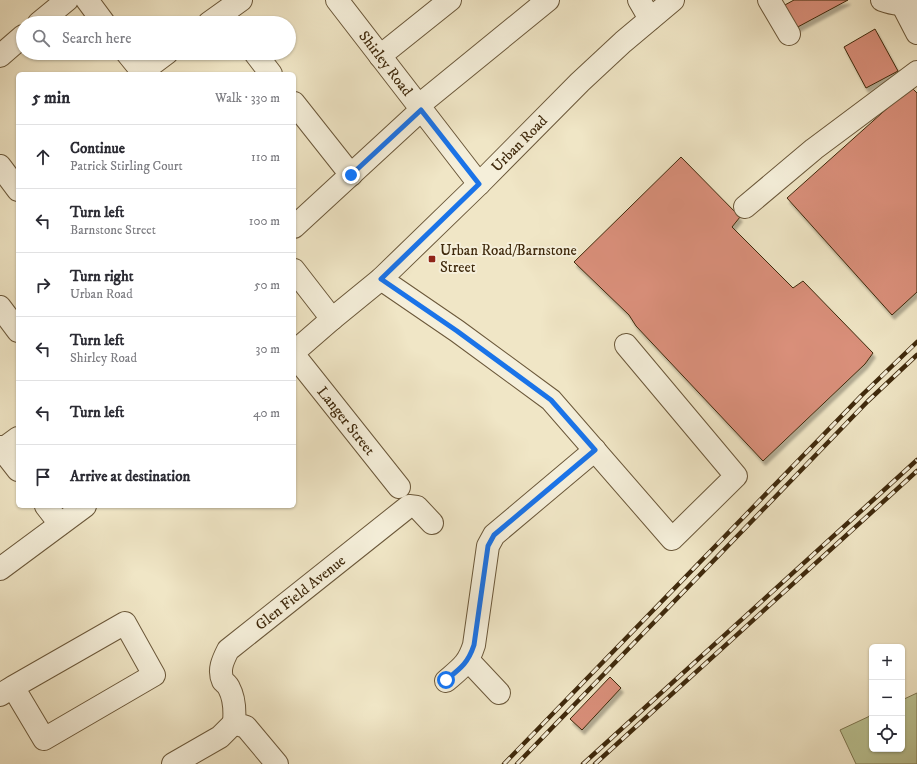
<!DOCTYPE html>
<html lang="en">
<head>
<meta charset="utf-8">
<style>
	:root { --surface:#fff; --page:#f7f7f7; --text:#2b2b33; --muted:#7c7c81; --line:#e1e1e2 }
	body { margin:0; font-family:"IM FELL DW Pica",serif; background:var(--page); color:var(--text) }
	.controls { position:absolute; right:12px; bottom:12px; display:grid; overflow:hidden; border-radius:6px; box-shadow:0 1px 3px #0004 }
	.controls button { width:36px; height:36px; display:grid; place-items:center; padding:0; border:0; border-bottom:1px solid var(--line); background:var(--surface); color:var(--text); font:20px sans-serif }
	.stop { position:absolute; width:12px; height:12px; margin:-9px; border:3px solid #1a73e8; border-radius:50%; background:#fff }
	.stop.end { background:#1a73e8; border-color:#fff; box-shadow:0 1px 4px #0008 }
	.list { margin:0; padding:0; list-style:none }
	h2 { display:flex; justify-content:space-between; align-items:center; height:52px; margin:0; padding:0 16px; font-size:17px }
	h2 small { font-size:13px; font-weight:400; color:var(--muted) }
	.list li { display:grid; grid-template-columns:26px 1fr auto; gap:12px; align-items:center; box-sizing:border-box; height:64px; padding:0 16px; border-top:1px solid var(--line) }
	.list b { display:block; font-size:15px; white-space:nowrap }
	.list p { margin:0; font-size:13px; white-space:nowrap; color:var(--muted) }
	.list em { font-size:13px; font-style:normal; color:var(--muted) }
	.icon { flex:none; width:22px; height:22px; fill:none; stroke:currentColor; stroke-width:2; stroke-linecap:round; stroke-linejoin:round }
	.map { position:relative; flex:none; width:917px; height:764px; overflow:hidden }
	.search { position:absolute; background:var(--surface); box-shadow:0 1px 3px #0004; left:16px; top:16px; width:280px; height:44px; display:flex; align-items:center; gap:10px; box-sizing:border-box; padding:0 14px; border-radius:22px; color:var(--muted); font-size:15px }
	.panel { position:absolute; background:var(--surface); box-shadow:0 1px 3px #0004; left:16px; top:72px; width:280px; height:436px; border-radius:6px }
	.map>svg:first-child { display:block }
</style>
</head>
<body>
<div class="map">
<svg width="917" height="764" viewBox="0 0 917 764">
	<defs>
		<filter id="shadow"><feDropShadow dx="2.5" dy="4.5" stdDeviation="1" flood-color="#0004"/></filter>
	</defs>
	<rect width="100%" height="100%" fill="#f0e6c6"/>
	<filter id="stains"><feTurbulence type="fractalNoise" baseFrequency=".005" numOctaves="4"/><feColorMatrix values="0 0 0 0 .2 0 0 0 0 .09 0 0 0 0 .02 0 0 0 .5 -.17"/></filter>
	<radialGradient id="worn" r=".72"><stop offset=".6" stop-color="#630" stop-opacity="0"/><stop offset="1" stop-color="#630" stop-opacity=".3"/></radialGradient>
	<path fill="#bbc494" stroke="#7d7650" d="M917 693V764H856L840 730 872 715V749H902V700Z"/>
	<path fill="#d98f7a" stroke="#3f290c" filter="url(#shadow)" d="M794 0H848L794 29 783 6Z
		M875 29 898 71 866 88 844 47Z
		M911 87 917 93V292L892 315 787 198Z
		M681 157 740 217 732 227 793 288 803 281 873 353 865 364 763 461 636 326 629 315 574 262Z
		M610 677 621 688 582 730 570 719Z"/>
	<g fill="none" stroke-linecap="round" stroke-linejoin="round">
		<g stroke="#6b583a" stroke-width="24">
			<g id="minor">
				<path d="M87 0 104 23"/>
				<path id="s1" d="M337 0 479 184"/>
				<path d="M639 0 650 19"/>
				<path d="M769 0 789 34"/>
				<path d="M882 0C893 4 903 6 913 0"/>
				<path d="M902 4 917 33"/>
				<path d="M39 23 67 0"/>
				<path d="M209 23 241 0"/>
				<path d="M127 53 144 74"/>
				<path d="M255 53 271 74"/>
				<path d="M0 56 23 36"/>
				<path d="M380 56 450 0"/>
				<path d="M139 74 167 53"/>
				<path d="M294 103 351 175"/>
				<path d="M418 106 548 0"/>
				<path d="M0 166 18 190"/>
				<path d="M745 207 814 149 917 72"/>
				<path d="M294 227 421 110"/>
				<path d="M294 270 332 319"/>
				<path d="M381 279 457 331 551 400 672 539 736 476 626 345"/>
				<path d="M0 307 18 331"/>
				<path id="s2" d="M294 352 332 319 381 279 479 184 580 82 623 42 673 0"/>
				<path id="s3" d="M294 355 399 487"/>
				<path d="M0 447 18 470"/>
				<path d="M0 451 18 438"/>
				<path d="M46 506 60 524"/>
				<path d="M0 569 85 506"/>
				<path d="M468 660 499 693"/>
				<path d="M446 681C461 668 468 664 474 645L488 546 494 535 595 450"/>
				<path d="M0 695 13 687 125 623 154 675 44 739 13 687"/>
				<path d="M173 764 220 737 234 723"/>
				<path id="s4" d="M277 764 246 727 234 723C235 711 235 699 229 688 228 685 225 683 223 681 218 670 223 660 228 650L409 506 417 507 432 523"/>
			</g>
		</g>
		<use href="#minor" stroke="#f5efda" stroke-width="22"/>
		<g stroke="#3f290c" stroke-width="4.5">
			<path id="rail" d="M504 764 862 395 917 342
				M517 764 868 401 917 355
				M583 764 917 460
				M595 764 917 471"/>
		</g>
		<use href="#rail" stroke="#f5efda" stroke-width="3" stroke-dasharray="9" stroke-linecap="butt"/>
	</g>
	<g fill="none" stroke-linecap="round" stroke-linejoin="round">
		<path stroke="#1a73e8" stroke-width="5" d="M351 175 421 110 479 184 381 279 457 331 551 400 595 450 494 535 488 546 474 645C468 663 461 668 446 680"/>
	</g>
	<rect fill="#8f2418" stroke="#f5efda" stroke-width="1.5" x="428" y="255" width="8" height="8" rx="2"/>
	<g text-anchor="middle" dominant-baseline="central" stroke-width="4" stroke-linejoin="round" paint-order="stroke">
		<g font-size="15" fill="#3f290c" stroke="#f5efda">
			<text stroke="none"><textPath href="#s1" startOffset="80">Shirley Road</textPath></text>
			<text stroke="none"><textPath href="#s2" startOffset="307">Urban Road</textPath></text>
			<text stroke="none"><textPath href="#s3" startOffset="84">Langer Street</textPath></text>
			<text stroke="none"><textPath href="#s4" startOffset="231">Glen Field Avenue</textPath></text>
		</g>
		<g font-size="15" fill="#3f290c" stroke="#f5efda" text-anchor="start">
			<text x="440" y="250">Urban Road/Barnstone<tspan x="440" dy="17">Street</tspan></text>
		</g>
	</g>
	<rect width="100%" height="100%" filter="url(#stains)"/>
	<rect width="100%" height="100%" fill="url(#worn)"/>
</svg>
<div class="controls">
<button>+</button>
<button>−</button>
<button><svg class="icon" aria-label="locate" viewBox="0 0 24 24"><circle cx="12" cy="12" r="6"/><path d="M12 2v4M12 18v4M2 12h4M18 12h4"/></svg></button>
</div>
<div class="stop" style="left:446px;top:680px"></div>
<div class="stop end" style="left:351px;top:175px"></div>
<div class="search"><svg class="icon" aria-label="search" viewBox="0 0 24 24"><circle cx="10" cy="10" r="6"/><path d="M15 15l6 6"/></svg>Search here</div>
<section class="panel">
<h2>5 min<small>Walk · 330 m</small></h2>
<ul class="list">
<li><svg class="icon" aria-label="ahead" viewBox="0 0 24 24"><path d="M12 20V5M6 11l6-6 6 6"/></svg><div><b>Continue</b><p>Patrick Stirling Court</p></div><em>110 m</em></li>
<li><svg class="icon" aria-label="left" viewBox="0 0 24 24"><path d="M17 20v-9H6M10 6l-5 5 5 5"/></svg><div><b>Turn left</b><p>Barnstone Street</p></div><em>100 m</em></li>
<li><svg class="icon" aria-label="right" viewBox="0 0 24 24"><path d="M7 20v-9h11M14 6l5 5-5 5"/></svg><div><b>Turn right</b><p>Urban Road</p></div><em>50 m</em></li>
<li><svg class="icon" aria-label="left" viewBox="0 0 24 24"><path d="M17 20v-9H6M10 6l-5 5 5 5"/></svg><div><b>Turn left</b><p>Shirley Road</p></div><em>30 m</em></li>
<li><svg class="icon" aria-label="left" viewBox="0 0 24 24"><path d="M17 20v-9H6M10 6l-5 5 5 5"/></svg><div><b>Turn left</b></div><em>40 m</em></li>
<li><svg class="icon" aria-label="arrive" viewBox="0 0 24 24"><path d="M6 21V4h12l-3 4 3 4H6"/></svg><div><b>Arrive at destination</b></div></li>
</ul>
</section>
</div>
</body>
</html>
